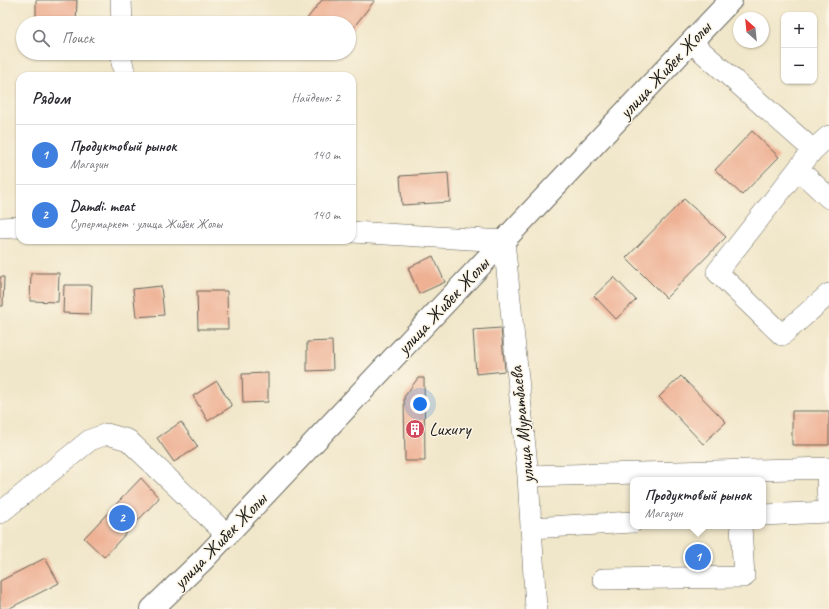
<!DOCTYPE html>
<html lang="ru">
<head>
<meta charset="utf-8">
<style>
	:root { --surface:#fff; --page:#f7f7f7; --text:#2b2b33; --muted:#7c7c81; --line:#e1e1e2; --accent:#d1495b }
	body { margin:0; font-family:Caveat,sans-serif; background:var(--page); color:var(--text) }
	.controls { position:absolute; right:12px; top:12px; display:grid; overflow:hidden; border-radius:8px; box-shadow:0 1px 3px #0004 }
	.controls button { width:36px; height:36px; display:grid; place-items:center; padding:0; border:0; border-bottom:1px solid var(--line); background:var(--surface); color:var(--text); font:20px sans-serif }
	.compass { position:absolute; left:733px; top:12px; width:36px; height:36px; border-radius:50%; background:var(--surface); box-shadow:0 1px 3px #0004; rotate:333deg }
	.you { position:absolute; left:420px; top:404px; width:14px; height:14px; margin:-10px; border:3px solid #fff; border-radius:50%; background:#1a73e8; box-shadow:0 0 0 6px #1a73e833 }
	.badge { display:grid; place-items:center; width:26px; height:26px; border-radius:50%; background:var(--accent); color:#fff; font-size:13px; font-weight:700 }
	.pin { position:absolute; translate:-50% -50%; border:2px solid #fff; box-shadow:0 1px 4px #0006 }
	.popup { position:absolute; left:630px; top:477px; width:136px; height:52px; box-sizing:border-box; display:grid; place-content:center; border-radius:8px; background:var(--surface); filter:drop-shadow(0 1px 3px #0005); font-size:13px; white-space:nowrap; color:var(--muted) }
	.popup b { font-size:15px; color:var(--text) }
	.popup::after { content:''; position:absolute; left:50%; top:100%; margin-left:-8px; border:8px solid transparent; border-top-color:var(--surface) }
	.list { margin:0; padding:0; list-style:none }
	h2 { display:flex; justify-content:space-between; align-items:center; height:52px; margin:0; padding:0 16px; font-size:17px }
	h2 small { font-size:13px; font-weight:400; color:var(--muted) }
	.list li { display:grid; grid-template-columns:26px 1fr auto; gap:12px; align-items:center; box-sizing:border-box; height:60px; padding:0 16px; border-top:1px solid var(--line) }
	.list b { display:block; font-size:15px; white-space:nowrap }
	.list p { margin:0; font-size:13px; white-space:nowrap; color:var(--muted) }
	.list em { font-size:13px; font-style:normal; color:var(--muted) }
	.icon { flex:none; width:22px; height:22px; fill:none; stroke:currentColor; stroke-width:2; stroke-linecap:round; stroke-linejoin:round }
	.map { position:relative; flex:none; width:829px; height:609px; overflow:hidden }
	.search { position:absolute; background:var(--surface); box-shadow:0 1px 3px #0004; left:16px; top:16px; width:340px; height:44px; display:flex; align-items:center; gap:10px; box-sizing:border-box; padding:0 14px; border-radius:22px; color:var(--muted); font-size:15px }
	.panel { position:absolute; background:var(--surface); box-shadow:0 1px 3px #0004; left:16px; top:72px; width:340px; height:172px; border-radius:12px }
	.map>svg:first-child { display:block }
</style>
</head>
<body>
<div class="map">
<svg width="829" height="609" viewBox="0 0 829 609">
	<rect width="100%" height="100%" fill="#fcf5e5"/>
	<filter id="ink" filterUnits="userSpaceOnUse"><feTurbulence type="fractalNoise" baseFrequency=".025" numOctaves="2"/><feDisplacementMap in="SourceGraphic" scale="8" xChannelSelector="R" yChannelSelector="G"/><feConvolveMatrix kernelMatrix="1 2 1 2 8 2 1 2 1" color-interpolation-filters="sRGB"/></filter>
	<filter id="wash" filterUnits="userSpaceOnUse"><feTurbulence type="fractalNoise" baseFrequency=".012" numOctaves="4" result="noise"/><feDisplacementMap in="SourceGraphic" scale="16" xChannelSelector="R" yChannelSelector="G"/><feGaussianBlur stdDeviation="0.9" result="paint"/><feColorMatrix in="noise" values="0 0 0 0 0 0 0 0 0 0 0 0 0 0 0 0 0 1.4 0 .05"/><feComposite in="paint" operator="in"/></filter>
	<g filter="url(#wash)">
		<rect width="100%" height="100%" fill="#f0e6c9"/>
		<g id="blocks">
			<path fill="#eeb194" d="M36 0H77L76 23H36Z
				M322 0H375L349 33V23H310L306 20Z
				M752 131 779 157 742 195 715 170Z
				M448 173 450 202 402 205 400 176Z
				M684 199 726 237 666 298 626 258Z
				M433 256 445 282 419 294 408 268Z
				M31 273H59L58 302 30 301Z
				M0 277H4L3 306H0Z
				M614 277 636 300 616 319 594 296Z
				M64 285H92L91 314 63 313Z
				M161 286 164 315 136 317 133 289Z
				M197 291H227L228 329H198Z
				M501 328 505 371 476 374 473 330Z
				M332 341 333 370 307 371V342Z
				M268 373V402L243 403 242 374Z
				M681 376 726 422 703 444 659 397Z
				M418 378H424L425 461H405L404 397Z
				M217 381 232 406 208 421 193 396Z
				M792 411H829V445H792Z
				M181 422 198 447 174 462 157 438Z
				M141 478 159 498 104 557 84 538Z
				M45 558 59 583 8 609H0V581Z"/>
		</g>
	</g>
	<g filter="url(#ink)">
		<use href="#blocks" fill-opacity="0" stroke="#666359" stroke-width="1"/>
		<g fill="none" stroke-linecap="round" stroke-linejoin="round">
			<g stroke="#666359" stroke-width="22">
				<path id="minor" d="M121 0 122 23
					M691 42 813 150
					M122 53V62L125 76
					M829 136 813 150 717 272 782 335 829 294
					M798 169 829 198
					M0 228 20 227
					M352 232 504 241 528 476 536 609
					M528 476 829 468
					M0 513 90 440 107 434 128 440 227 535
					M763 515 828 512 827 468
					M531 528 633 522
					M603 579 744 577 741 526"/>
			</g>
			<g stroke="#666359" stroke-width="24">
				<path id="major" d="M152 609 204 559 691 42 731 0"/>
			</g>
			<use href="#minor" stroke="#fff" stroke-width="21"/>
			<use href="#major" stroke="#fff" stroke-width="22"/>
		</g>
	</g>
	<defs>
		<g id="building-disc" transform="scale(1)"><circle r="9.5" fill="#d1495b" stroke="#fcf5e5"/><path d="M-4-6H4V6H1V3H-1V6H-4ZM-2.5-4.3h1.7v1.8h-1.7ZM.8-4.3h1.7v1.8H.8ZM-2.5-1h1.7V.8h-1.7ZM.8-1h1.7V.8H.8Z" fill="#fff"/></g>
	</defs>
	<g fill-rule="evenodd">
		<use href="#building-disc" x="415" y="429"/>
	</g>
	<g text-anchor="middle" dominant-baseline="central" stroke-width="3" stroke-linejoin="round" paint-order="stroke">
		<g font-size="19" fill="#1c1c1c" stroke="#fcf5e5">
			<text transform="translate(665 70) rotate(-47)">улица Жибек Жолы</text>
			<text transform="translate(443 306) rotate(-47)">улица Жибек Жолы</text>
			<text transform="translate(522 425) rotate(-96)">улица Муратбаева</text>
			<text transform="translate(220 541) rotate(-46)">улица Жибек Жолы</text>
		</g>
		<g font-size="19" fill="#1c1c1c" stroke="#fcf5e5" text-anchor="start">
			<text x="429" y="429">Luxury</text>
		</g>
	</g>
</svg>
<div class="controls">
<button>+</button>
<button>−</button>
</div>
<svg class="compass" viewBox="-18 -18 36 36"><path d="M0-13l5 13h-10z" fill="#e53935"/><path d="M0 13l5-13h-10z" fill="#7c7c81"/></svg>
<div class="you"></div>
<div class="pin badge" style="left:698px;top:557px;background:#3f7fe0">1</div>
<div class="popup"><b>Продуктовый рынок</b>Магазин</div>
<div class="pin badge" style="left:122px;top:518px;background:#3f7fe0">2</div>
<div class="search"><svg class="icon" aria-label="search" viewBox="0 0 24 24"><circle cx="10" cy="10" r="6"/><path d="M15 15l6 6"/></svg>Поиск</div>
<section class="panel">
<h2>Рядом<small>Найдено: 2</small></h2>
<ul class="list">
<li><span class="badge" style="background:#3f7fe0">1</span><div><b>Продуктовый рынок</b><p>Магазин</p></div><em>140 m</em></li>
<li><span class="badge" style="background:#3f7fe0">2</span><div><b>Damdi. meat</b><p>Супермаркет · улица Жибек Жолы</p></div><em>140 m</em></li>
</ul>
</section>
</div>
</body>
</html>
